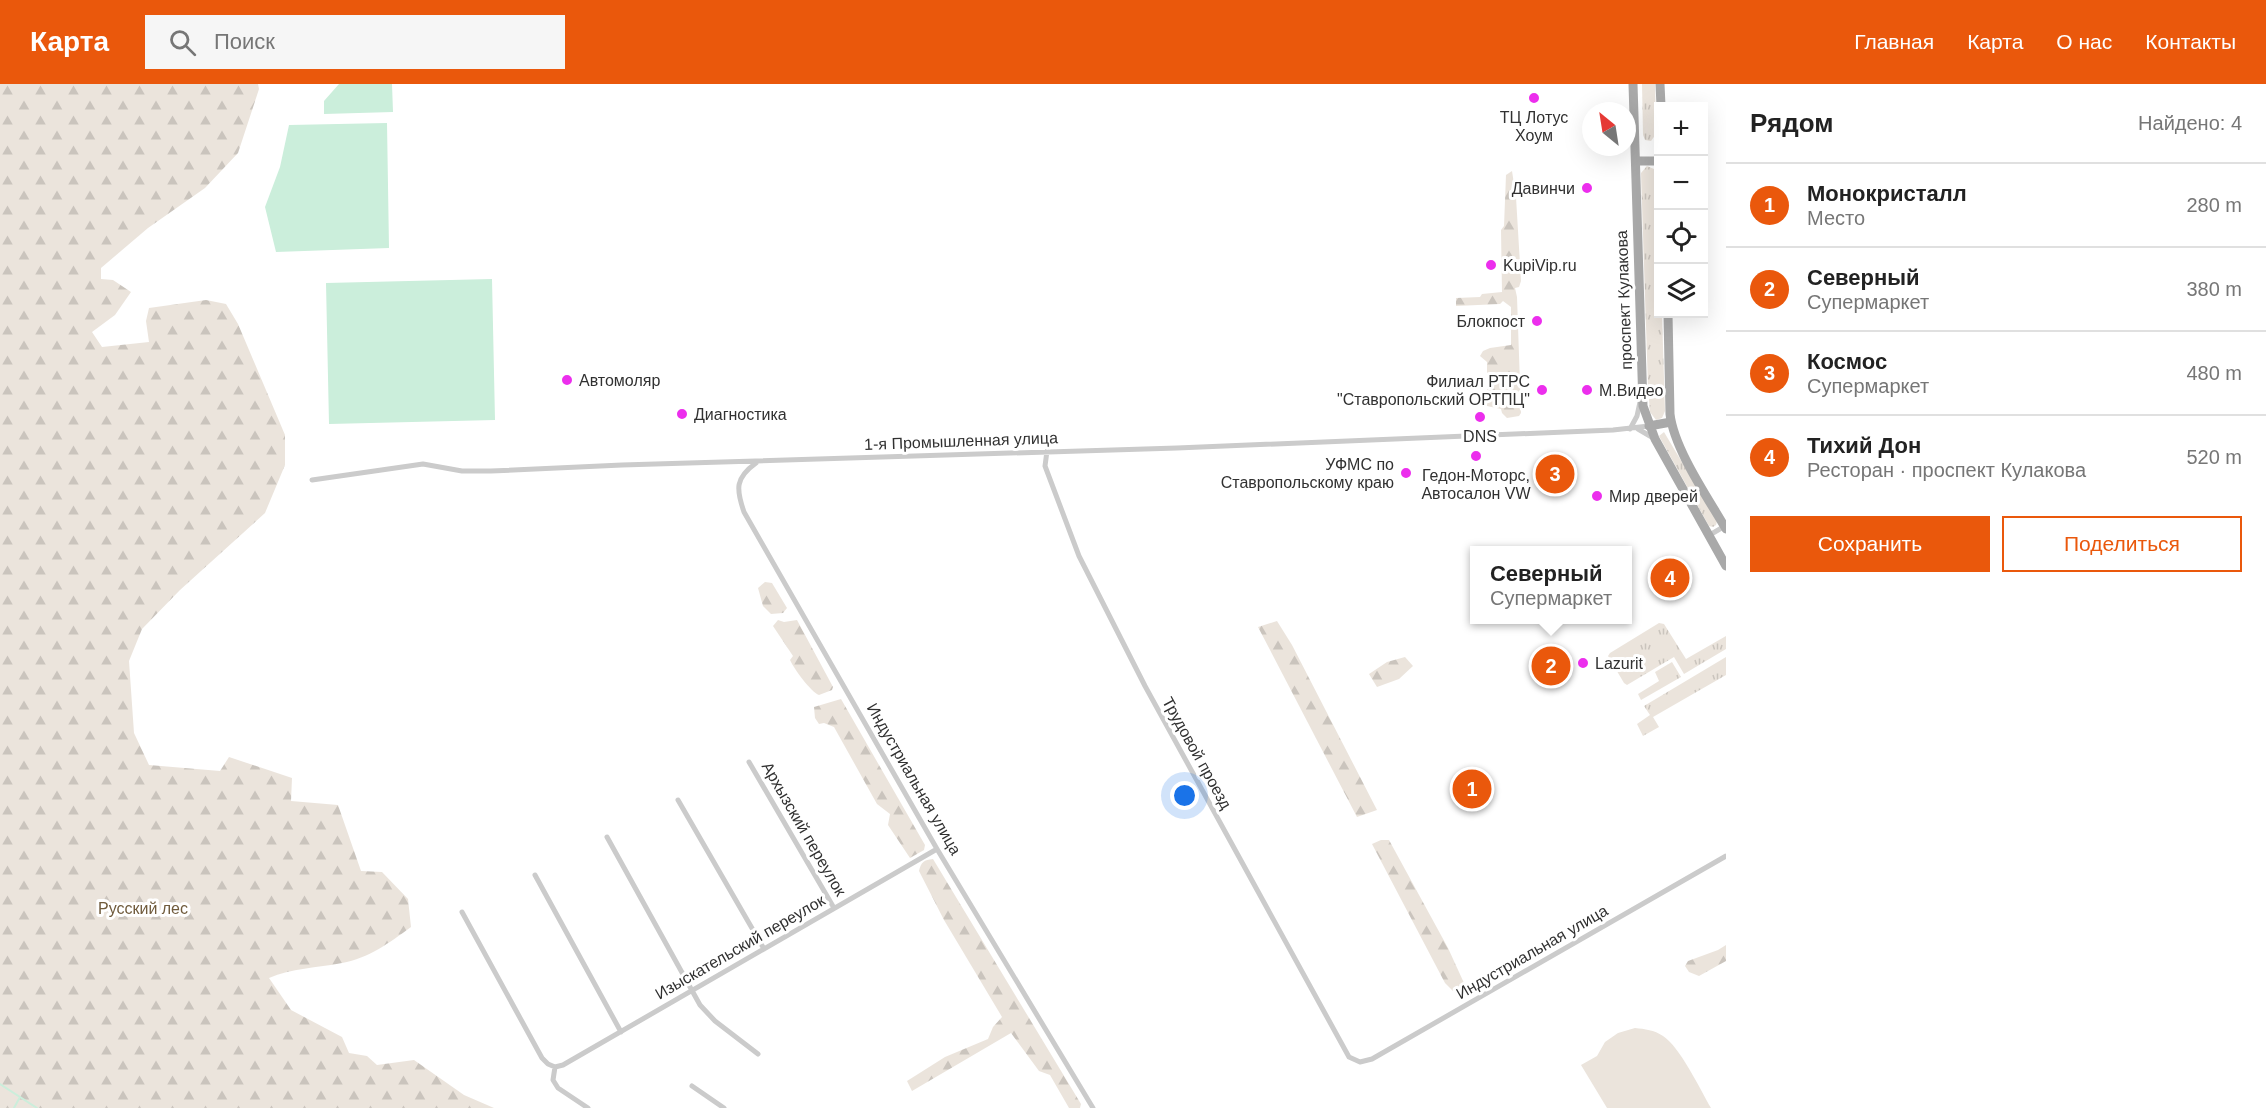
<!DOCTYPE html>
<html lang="ru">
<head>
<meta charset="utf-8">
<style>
	:root { --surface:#fff; --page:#f6f6f6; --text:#222; --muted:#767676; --line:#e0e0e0; --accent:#ea580c }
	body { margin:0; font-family:Helvetica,sans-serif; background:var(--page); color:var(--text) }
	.controls { position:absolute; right:18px; top:18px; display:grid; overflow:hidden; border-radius:0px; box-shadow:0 6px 24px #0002 }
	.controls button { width:54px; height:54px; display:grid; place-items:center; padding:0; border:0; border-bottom:2px solid var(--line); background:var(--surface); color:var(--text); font:30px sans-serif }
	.compass { position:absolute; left:1582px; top:18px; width:54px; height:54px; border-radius:50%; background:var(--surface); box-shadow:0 6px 24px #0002; rotate:330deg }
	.you { position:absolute; left:1185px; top:712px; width:21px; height:21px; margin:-15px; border:4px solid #fff; border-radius:50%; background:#1a73e8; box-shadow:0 0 0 9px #1a73e833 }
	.badge { display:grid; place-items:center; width:39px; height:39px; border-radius:50%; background:var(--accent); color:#fff; font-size:20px; font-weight:700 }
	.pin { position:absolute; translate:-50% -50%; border:3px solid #fff; box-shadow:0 2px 6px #0006 }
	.popup { position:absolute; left:1470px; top:462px; width:162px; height:78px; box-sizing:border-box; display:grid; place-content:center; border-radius:0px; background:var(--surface); filter:drop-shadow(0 2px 4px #0005); font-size:20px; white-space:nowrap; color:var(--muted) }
	.popup b { font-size:22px; color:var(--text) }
	.popup::after { content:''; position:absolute; left:50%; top:100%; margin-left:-12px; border:12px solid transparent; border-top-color:var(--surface) }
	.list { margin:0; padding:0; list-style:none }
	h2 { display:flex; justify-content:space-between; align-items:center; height:78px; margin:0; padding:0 24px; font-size:26px }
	h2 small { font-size:20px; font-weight:400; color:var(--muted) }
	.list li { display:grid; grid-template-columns:39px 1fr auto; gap:18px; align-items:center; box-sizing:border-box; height:84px; padding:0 24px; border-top:2px solid var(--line) }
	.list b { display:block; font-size:22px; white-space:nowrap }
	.list p { margin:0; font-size:20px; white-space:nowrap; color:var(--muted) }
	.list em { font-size:20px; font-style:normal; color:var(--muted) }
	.actions { display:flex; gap:12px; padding:18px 24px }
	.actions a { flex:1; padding:14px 0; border:2px solid var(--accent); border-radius:0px; text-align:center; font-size:21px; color:var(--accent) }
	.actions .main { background:var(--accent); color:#fff }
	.icon { flex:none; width:33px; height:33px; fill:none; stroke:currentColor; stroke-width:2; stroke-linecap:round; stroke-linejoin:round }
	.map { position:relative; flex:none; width:1726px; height:1024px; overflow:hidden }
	header { display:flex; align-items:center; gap:36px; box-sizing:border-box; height:84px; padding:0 30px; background:var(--accent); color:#fff }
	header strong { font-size:28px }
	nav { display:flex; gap:33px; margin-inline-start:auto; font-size:21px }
	.search { width:420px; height:54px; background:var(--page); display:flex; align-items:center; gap:15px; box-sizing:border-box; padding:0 21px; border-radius:0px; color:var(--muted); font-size:22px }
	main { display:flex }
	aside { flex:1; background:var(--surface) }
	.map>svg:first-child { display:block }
</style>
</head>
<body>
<header>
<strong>Карта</strong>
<div class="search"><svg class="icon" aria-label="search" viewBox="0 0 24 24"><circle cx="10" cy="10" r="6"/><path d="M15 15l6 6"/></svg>Поиск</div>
<nav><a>Главная</a><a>Карта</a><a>О нас</a><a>Контакты</a></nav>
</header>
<main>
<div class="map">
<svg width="1726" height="1024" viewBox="0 0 1726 1024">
	<defs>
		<pattern id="grass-tufts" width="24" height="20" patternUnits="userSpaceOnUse" patternTransform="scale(1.5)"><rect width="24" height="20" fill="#ebe4dc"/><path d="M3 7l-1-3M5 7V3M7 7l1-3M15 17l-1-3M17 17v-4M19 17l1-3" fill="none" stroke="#cac4bd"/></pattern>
		<pattern id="forest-firs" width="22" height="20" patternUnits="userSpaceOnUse" patternTransform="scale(1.5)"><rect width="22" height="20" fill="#ebe4dc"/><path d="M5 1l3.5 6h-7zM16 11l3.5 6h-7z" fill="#cac4bd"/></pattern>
	</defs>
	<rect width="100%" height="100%" fill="#fff"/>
	<path fill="url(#grass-tufts)" d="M1642 0H1655L1656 50 1651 57 1645 56 1643 51Z
		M1647 82 1654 85 1657 96 1658 230H1662L1665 327 1662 334 1656 336 1650 328 1648 303 1641 89Z
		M1664 348 1717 437 1716 441 1713 443 1709 442 1659 352Z
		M1659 539 1664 540 1686 575 1726 552V565L1684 590 1674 573 1627 601 1624 599 1608 572 1610 569Z
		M1726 573V591L1653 633 1659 643 1643 652 1637 640 1650 631 1644 622Z
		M1672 578 1681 593 1641 616 1638 610 1659 597 1655 588Z"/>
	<path fill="url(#forest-firs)" d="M0 0H258L259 5 238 69 205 104 148 144 101 184V195L113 196 131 208 115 231 92 248 102 263 149 258 146 237 149 224 206 216 226 220 238 240 285 351V381L265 429 180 506 142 545 129 577 134 649 149 681 220 687 229 673 292 694 291 717 338 721 361 787 382 788 408 815 411 843C389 859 369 874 342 879 317 884 291 884 269 894L291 926 342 953 349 969 367 972 377 981 414 976 464 1011 494 1024H0Z
		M1512 87 1516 113 1521 197 1519 203 1515 204 1517 213 1521 329 1519 332 1507 334 1502 329 1501 325 1487 322V278L1480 272 1483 267 1490 264 1511 261V223L1503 217 1500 220 1456 222V214L1480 213 1482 210 1502 208 1501 146 1504 142 1506 91Z
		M765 498 772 499 787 524 783 529 771 530 763 522 758 504Z
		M778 536 784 538 797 536 833 603 832 606 819 611C811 608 794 585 790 576L793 572 773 542Z
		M1277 537 1292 561 1377 726 1357 733 1258 543Z
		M1405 573 1413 582 1399 595 1377 603 1369 590 1387 578Z
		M841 615 925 761 924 766 910 774 888 741 890 730 877 720 834 643 824 639 819 640 815 634 814 623Z
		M1381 756H1389L1448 864 1464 899 1453 907 1445 899 1372 760Z
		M933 775 1081 1020 1080 1024H1069L1050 991 1039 987 1011 949 912 1007 907 997 945 973 988 955 993 943 1002 933 944 836 919 787C921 778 924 776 933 775Z
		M1726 861V877L1699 892 1689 888 1685 882 1688 877 1718 866Z"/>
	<path fill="#ebe4dc" d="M1635 944C1645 945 1654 946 1663 952 1680 963 1700 1005 1711 1024H1607L1581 981 1597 972 1605 958 1618 949Z"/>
	<path fill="#cbeedb" d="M339 0H392L393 28 324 30V17Z
		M387 39 389 164 276 168 265 123 280 83 289 41Z
		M492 195 495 336 329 340 326 199Z"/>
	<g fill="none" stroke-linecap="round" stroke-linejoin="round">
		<path stroke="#cbeedb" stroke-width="2" d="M0 1000 37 1024
			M14 1024 20 1013"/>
		<path stroke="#cbcbcb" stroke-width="5" d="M1630 345 1637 332 1640 318
			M1638 345 1655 355
			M1047 367 1045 382 1079 472 1145 602 1349 973 1360 978 1372 975 1726 772
			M756 379C735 394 736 405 744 428L937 765 1093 1024
			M312 396 423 380 462 387H491L622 381 1177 364 1613 346 1649 342
			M1708 452 1725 442
			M749 678 834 824
			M678 716 764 865
			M607 753 700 921 715 937 758 970
			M535 791 621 948
			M462 828 542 974 548 980 555 983
			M555 983 563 981 937 765
			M555 983 553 996 558 1004 588 1024
			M692 1002 724 1024"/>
		<path stroke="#a9a9a9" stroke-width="9" d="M1633 0 1643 322 1655 355 1726 482
			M1660 0 1661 22
			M1636 77H1658
			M1668 230 1670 330C1674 365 1708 414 1726 445
			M1649 342 1671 338"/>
	</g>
	<g fill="#ec2eed" stroke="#fff" stroke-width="2">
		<circle cx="1534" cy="14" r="6"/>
		<circle cx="1587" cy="104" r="6"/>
		<circle cx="1491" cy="181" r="6"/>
		<circle cx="1537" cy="237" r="6"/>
		<circle cx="567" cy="296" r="6"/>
		<circle cx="1542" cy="306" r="6"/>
		<circle cx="1587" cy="306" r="6"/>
		<circle cx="682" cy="330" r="6"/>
		<circle cx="1480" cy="333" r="6"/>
		<circle cx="1476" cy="372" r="6"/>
		<circle cx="1406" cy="389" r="6"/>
		<circle cx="1597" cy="412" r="6"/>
		<circle cx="1583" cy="579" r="6"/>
	</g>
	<g text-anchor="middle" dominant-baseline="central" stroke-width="6" stroke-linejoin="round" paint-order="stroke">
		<g font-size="16" fill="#313131" stroke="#fff" text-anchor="start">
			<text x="1534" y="33" text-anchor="middle">ТЦ Лотус<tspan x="1534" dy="18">Хоум</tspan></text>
			<text x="1575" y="104" text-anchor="end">Давинчи</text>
			<text x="1503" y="181">KupiVip.ru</text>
			<text x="1525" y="237" text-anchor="end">Блокпост</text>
			<text x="579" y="296">Автомоляр</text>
			<text x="1530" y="297" text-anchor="end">Филиал РТРС<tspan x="1530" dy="18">"Ставропольский ОРТПЦ"</tspan></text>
			<text x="1599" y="306">М.Видео</text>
			<text x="694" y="330">Диагностика</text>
			<text x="1480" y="352" text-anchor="middle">DNS</text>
			<text x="1394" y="380" text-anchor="end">УФМС по<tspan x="1394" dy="18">Ставропольскому краю</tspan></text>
			<text x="1476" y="391" text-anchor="middle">Гедон-Моторс,<tspan x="1476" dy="18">Автосалон VW</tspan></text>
			<text x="1609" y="412">Мир дверей</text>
			<text x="1595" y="579">Lazurit</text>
		</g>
		<g font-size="16" fill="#313131" stroke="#fff">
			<text transform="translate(1624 216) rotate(-92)">проспект Кулакова</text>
			<text transform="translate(961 357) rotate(-2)">1-я Промышленная улица</text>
			<text transform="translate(1197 669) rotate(61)">Трудовой проезд</text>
			<text transform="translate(914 695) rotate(60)">Индустриальная улица</text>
			<text transform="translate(804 745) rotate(60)">Архызский переулок</text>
			<text transform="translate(740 863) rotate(-30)">Изыскательский переулок</text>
			<text transform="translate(1532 868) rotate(-30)">Индустриальная улица</text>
		</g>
		<g font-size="16" fill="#705b3c" stroke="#fff">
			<text x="143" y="824">Русский лес</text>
		</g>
	</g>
</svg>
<div class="controls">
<button>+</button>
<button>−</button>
<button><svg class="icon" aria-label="locate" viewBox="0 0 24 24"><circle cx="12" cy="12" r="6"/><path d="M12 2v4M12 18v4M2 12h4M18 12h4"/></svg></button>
<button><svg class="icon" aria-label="layers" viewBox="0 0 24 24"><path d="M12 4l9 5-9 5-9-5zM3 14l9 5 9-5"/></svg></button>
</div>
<svg class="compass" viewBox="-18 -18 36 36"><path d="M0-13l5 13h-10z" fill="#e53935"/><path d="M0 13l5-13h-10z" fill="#767676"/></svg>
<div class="you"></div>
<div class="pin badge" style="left:1472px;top:705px">1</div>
<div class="pin badge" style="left:1551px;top:582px">2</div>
<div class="popup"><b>Северный</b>Супермаркет</div>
<div class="pin badge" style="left:1555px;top:390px">3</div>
<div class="pin badge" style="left:1670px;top:494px">4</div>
</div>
<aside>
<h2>Рядом<small>Найдено: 4</small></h2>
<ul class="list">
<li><span class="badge">1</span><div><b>Монокристалл</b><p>Место</p></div><em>280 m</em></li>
<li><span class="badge">2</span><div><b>Северный</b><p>Супермаркет</p></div><em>380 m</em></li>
<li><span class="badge">3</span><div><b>Космос</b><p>Супермаркет</p></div><em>480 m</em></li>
<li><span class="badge">4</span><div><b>Тихий Дон</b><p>Ресторан · проспект Кулакова</p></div><em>520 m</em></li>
</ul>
<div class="actions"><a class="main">Сохранить</a><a>Поделиться</a></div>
</aside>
</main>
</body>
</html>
